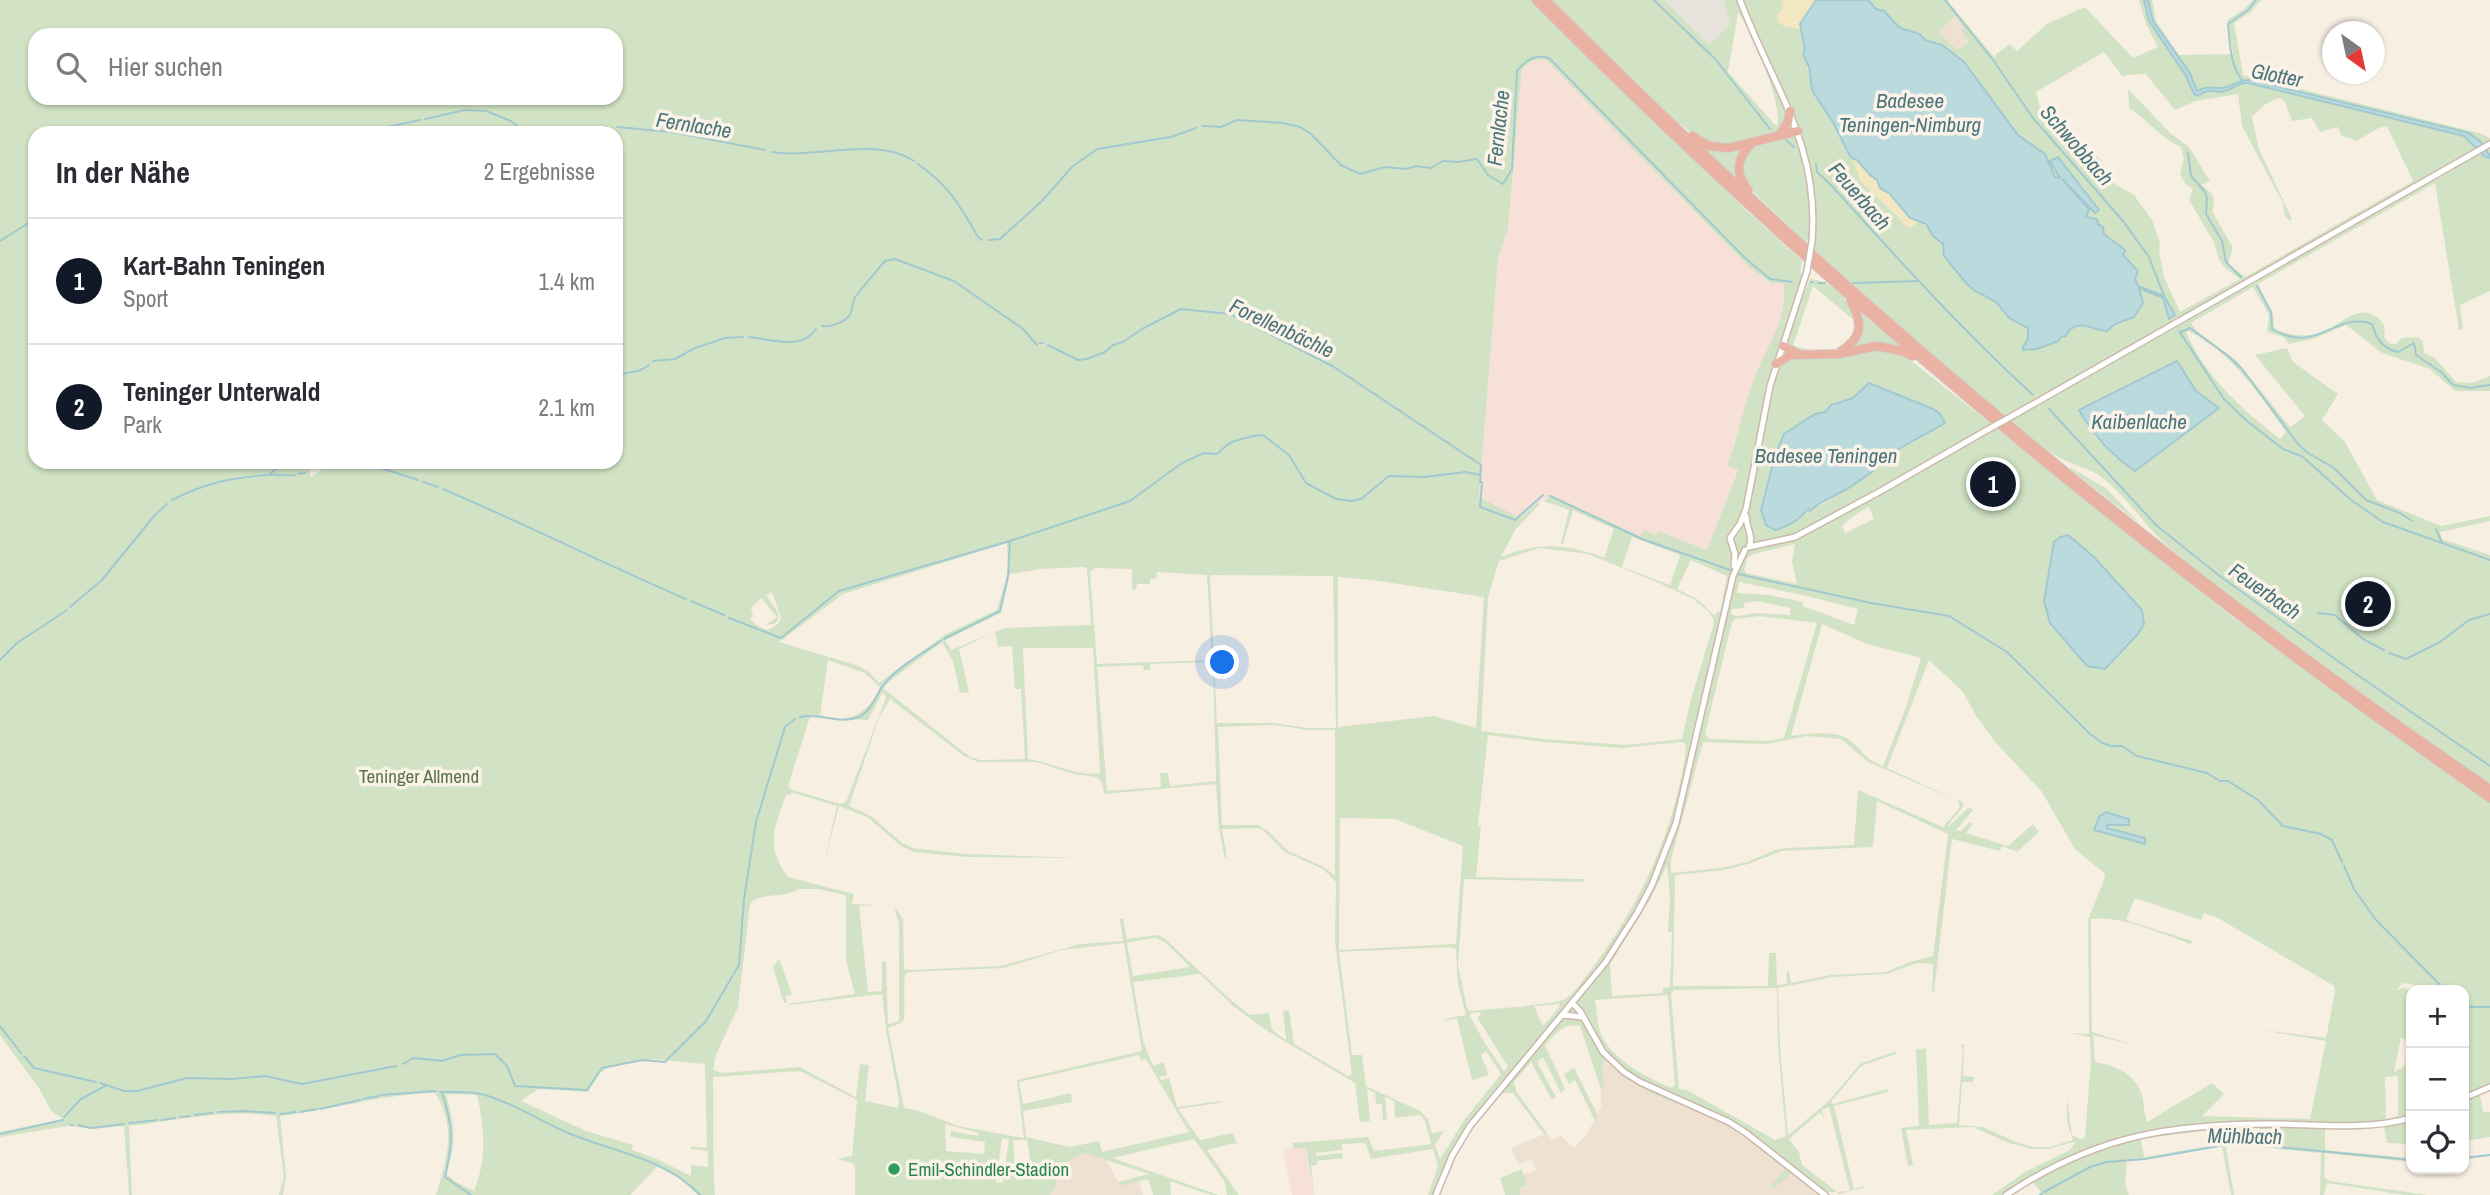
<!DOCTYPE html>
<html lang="de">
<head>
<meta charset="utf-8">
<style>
	:root { --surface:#fff; --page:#f7f7f7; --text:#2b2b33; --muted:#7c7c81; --line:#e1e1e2; --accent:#111827 }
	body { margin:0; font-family:"Archivo Narrow",sans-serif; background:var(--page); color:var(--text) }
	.controls { position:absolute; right:21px; bottom:21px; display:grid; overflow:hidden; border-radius:14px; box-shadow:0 2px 5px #0004 }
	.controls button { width:63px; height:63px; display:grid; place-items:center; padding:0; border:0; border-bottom:2px solid var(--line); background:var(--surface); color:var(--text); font:35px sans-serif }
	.compass { position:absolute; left:2322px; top:21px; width:63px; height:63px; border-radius:50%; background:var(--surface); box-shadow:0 2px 5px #0004; rotate:147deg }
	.you { position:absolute; left:1223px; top:663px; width:24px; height:24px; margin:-18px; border:5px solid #fff; border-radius:50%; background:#1a73e8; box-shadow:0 0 0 10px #1a73e833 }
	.badge { display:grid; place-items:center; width:46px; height:46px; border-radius:50%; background:var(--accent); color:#fff; font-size:23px; font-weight:700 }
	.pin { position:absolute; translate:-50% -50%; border:4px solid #fff; box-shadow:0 2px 7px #0006 }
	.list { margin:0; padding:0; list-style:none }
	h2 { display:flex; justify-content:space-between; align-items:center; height:91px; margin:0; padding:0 28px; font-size:30px }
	h2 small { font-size:23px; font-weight:400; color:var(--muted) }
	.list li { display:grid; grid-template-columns:46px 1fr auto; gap:21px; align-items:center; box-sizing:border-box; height:126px; padding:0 28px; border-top:2px solid var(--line) }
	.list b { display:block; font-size:26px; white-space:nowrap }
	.list p { margin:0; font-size:23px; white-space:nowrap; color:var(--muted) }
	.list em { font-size:23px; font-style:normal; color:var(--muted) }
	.icon { flex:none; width:38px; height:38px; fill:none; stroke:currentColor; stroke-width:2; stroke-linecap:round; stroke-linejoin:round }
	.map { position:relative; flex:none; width:2490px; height:1195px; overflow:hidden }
	.search { position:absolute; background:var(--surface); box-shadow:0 2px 5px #0004; left:28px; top:28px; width:595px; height:77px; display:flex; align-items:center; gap:18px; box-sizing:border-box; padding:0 24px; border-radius:21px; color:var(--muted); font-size:26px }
	.panel { position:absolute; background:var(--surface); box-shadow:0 2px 5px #0004; left:28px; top:126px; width:595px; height:343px; border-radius:21px }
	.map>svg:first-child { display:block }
</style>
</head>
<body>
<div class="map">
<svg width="2490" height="1195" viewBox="0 0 2490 1195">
	<rect width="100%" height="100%" fill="#f8efe3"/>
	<path fill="#efe1d2" d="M1954 16 1964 28 1961 30 1969 42 1957 51 1939 32Z
		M1604 1061 1660 1098 1687 1106 1721 1121 1769 1152 1784 1165V1169L1771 1187 1774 1189 1792 1172 1820 1195H1520L1519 1188 1527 1185 1524 1174 1536 1170 1532 1160 1518 1164 1511 1148 1547 1133 1552 1140 1560 1135 1573 1147 1577 1145 1588 1132 1601 1107V1089L1604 1087 1602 1064Z
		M1085 1153 1105 1158 1120 1186 1139 1181 1143 1195H1050L1056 1185V1171L1058 1166Z"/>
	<path fill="#f7e0d8" d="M1546 60 1750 268 1770 284 1784 283 1785 299 1780 326 1752 384 1728 465 1738 469 1707 550 1658 531 1656 535 1640 537 1551 495 1532 507 1520 518 1479 497 1498 259 1508 228 1522 69 1532 61Z
		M1305 1147 1314 1195H1292L1283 1149Z"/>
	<path fill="#e8e2dd" d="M1665 0H1724L1730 24 1709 45Z"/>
	<path fill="#d1e3c4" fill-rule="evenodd" d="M0 0H1531L1747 211 1802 261 1800 272 1807 280 1796 314 1810 279C1831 280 1852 301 1856 322L1813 286 1793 346 1813 351 1876 348 1904 355 1991 424 1986 427 1988 432 1996 428 2231 616 2490 803V1091L2480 1095 2483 1112H2490V1137L2464 1141V990H2430L2416 985 2403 983 2396 991 2405 987 2411 993V1041L2401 1038 2394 1072 2403 1067 2411 1056V1144L2387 1143 2384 1126 2327 1127 2325 1130V1150L2411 1158V1162L2325 1153 2324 1177 2329 1181 2428 1195H2405L2327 1183 2324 1195H2320L2321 1153 2238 1145 2226 1147 2234 1195H2231L2222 1146 2127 1161 2125 1185 2129 1195H2038L2041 1192 2032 1181 2012 1195H1992L2025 1172 2070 1150 2075 1143 2073 1142 2048 1149H2032L2009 1143 1973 1127 1906 1130 1913 1165 1908 1166 1901 1128 1919 1126 1916 1050 1926 1048 1929 1125 1957 1123 1963 1051 1961 1045 1964 1044 1963 1076 1974 1077 1973 1082H1962L1959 1125 1983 1127 2016 1142 2033 1147H2050L2073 1140 2067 1122V1099L2072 1135 2080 1139 2085 1138 2091 1060 2090 1037 2070 1033 2089 1034 2088 920 2105 877 2104 873 2075 849 2042 792 1997 744 1976 716 1963 692 1929 660 1887 768 1964 803C1962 813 1950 818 1948 827L1969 807 1973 810 1956 830 1961 831 1970 822 1973 824 1966 833 2008 846 2033 824 2039 832 2017 852 2002 846 2000 851 1952 839 1934 992H1932L1933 964 1917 963 1887 974 1832 977 1778 988 1780 1047 1788 1135 1829 1101 1860 1064 1896 1051V1054L1861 1066 1831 1102 1833 1104 1887 1089 1888 1092 1834 1106 1854 1189 1864 1186 1865 1188C1825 1195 1823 1195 1792 1172L1774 1189 1770 1187 1784 1169V1165C1756 1141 1723 1118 1687 1106 1679 1103 1669 1102 1661 1098 1642 1089 1624 1077 1608 1062L1604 1061 1602 1064 1604 1087 1601 1089 1580 1026C1564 1022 1555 1034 1545 1045L1565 1089 1561 1093 1543 1057 1537 1062 1556 1097 1552 1100 1531 1062 1514 1082 1517 1093 1547 1133 1544 1134 1513 1093H1503C1474 1115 1451 1162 1440 1195H1428L1438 1166 1433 1149 1371 1159 1366 1144 1363 1143 1342 1144V1150L1316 1153V1156L1342 1153 1343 1158 1317 1161V1165L1311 1166 1314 1195 1306 1148H1293V1143L1368 1137 1374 1151 1431 1144 1425 1121 1420 1115 1395 1118 1394 1101 1385 1097 1387 1119 1383 1120 1382 1104H1376L1375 1093 1367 1089 1370 1121 1360 1122 1355 1083 1266 1030 1233 1006 1200 974 1133 982 1143 1041 1153 1066 1164 1062 1167 1075 1159 1077 1161 1080 1169 1078 1177 1107 1220 1101V1103L1178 1109 1200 1140 1233 1133 1238 1148 1235 1143 1207 1150 1239 1195H1227L1225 1182 1194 1139 1112 1158 1219 1195H1211L1170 1181 1171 1195H1153L1148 1179 1120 1186 1118 1182 1149 1174 1085 1153 1058 1166 1056 1171V1185L1050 1195H855V1166L852 1163 837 1159 852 1156 857 1100 800 1071 713 1077C714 1116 712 1156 715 1195H698L678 1177 657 1167 630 1195H436C447 1160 457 1126 435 1093 383 1094 332 1110 280 1116L286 1176 283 1195H279L284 1177 276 1116C226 1109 178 1120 129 1126L132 1195H129L124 1126 92 1129 68 1126 0 1137V1132L63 1119 51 1111 40 1090 0 1035ZM35 35H616V98H35ZM1546 60 1750 268 1772 284 1784 283C1787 325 1766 345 1753 381 1743 409 1738 438 1727 466L1738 470 1707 550 1658 531 1656 535 1644 530 1640 536 1551 495 1544 501 1569 510 1561 543 1563 544 1573 510 1614 529 1604 558C1567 543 1538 542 1501 557L1515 530 1540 504 1538 502 1520 518 1479 497 1498 259 1508 228 1522 69 1532 61ZM35 133H616V462H324L327 466 311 477 309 468 319 470 315 462H35ZM1859 391 1896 396 1922 404 1944 424 1922 434 1914 442 1886 456 1878 463 1877 468 1821 505 1808 509 1801 518 1782 529 1761 510 1775 456 1784 434 1815 414 1825 412 1831 405 1853 398ZM1869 507 1874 519 1845 533 1842 526 1856 514ZM2068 535 2094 557 2144 624 2138 634 2105 669 2087 666 2065 638 2044 601 2048 585ZM1632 537 1680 555 1670 585 1622 567ZM1007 543 1008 573 997 610 946 634 879 683 869 672 859 666 779 642 843 594ZM1795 544 1792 562 1797 584 1746 573 1744 570 1748 557 1754 554ZM1540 548 1588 554 1661 584 1693 599 1708 611 1713 618 1714 623 1691 699 1682 739 1626 745 1544 739 1481 731 1488 598 1499 561ZM1691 560 1727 576 1720 612 1717 611 1715 616 1697 599 1677 589ZM1083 567 1087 568 1091 625 1005 628 951 650 945 640 1001 613 1010 574 1041 569ZM1095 568 1132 569V589H1136L1137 584H1150V579H1156L1157 572 1207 575 1212 660 1097 664 1090 572ZM1210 575 1333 576 1336 728H1309L1274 723H1217ZM1338 577 1372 580 1484 597 1476 728 1434 716 1338 727ZM1739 582 1803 595 1858 609 1854 625 1803 606V602L1769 595 1737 593ZM772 592 781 618 778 624 768 630 758 626 750 619 753 616 751 608 761 598 777 617 766 625 774 624 778 620V612L766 595ZM1758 601 1790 608V615L1758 613 1736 616 1731 614 1732 609 1744 608V603ZM1759 616 1817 623 1784 738 1768 741 1709 739 1705 734 1732 622 1735 619ZM1822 624 1867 644 1921 658 1906 707 1883 766C1863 758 1866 754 1852 742 1837 729 1808 734 1791 736ZM995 632 998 647 1012 646 1015 689H1021L1025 759 980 760 970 757 883 688 891 680 942 642 953 661 960 693 969 692 959 649ZM1023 648H1093L1100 773C1077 777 1051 762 1028 759ZM828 660 865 673 880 687C868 715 848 724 820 715ZM1213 662 1216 781 1170 786 1168 773H1160L1161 787 1107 791 1097 667 1143 665 1144 670H1150V664ZM883 692 886 698 846 802 840 804 790 789 788 786 810 717 868 720ZM890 699 964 756 978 762H1036L1074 774 1097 777 1102 782 1104 794 1216 784 1219 828 1225 859H1227L1222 829 1257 828 1262 829 1285 852 1323 869 1336 882 1335 942 1352 1074 1348 1076 1294 1044 1289 1010 1283 1011 1286 1040 1272 1030 1269 1013 1250 1015 1233 1002 1165 939 1158 935 1127 939 1123 919H1120L1123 941 1081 944 1000 966 910 970 904 969 903 919 894 906 899 924V1021L888 1024 886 962H882V991L868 992 859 906 879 905 852 904 854 894 788 877C765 846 774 829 786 795L794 793 837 806 823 867 839 806 867 817 901 846 914 852 968 857 1078 858 966 854 913 848 902 843 871 816 849 806 879 718ZM1274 725 1308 730H1335V876L1324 867 1288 851 1268 831 1258 825H1222L1218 727ZM1488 735 1545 742 1623 748 1681 742 1685 743 1686 749C1675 831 1639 907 1590 971 1583 980 1575 993 1565 999 1555 1005 1487 1009 1470 1011L1467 1008 1458 965 1464 879 1583 882 1584 879 1476 877 1481 827 1478 826ZM1807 736 1841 739 1868 762 1957 800 1960 807 1943 827 1858 790 1854 845 1788 848 1775 850 1747 862 1721 868 1671 873V860L1703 742 1766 744ZM1877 801 1948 834 1933 956 1910 962 1886 972 1831 975 1791 983 1789 971 1787 972V984L1777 985 1776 953H1769L1768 986H1673L1675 875 1724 870 1748 864 1782 851 1873 847ZM2106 812 2128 819 2129 824 2107 825V828L2145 838V844L2094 830ZM1340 818 1395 819 1463 846 1456 944 1339 950ZM1667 865 1670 897 1668 932H1672L1670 987 1663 988V993L1612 996 1610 964 1650 900ZM798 889H818L846 895V961L855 994 788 1004V1005L882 994 886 1029 899 1101 898 1108 865 1101 869 1065 860 1064 856 1097 799 1067 722 1073 713 1070 716 1055 738 1007 750 904C758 892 784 899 798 889ZM2135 898 2201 920 2204 913 2218 918 2334 986 2335 992 2326 1038 2262 1030 2326 1041 2310 1119 2202 1116 2224 1094 2212 1083 2147 1122C2144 1114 2144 1104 2142 1095 2136 1074 2114 1065 2095 1062L2093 1035 2137 1046 2092 1032 2091 919C2123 915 2161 934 2191 944L2192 941 2126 920ZM1146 939 1156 938 1165 942 1190 967 1133 976 1127 943ZM1124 943 1142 1051 1017 1080 1024 1138 958 1126 919 1111 904 1108 888 1028C892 1026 901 1024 903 1021 906 1018 903 984 905 974L909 972 1004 968 1062 950ZM1447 947 1456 949 1458 984 1466 1015 1445 1019V1020L1457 1019 1472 1080 1489 1075 1481 1055 1486 1051 1501 1074 1465 1119 1440 1159 1435 1145 1444 1131 1432 1133 1428 1119 1420 1111 1366 1086 1362 1055H1352L1339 952ZM1777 988 1778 1047 1786 1136 1775 1140 1687 1090 1679 1089 1671 993 1675 990ZM1666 995 1668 996 1675 1085 1672 1088C1649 1079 1609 1058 1600 1032 1597 1022 1597 1010 1595 1000ZM1560 1004 1558 1009 1543 1026 1534 1006ZM1480 1012 1481 1015 1477 1017 1508 1067 1504 1071 1483 1040 1470 1016 1471 1013ZM1139 1055 1141 1060 1146 1059 1189 1132 1102 1152 1099 1141 1070 1147 1026 1137 1023 1111 1072 1102 1071 1093 1023 1104 1019 1082ZM652 1059 705 1064 707 1148 691 1146V1149L708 1151V1167L691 1165V1176L657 1159 632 1150 633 1145 586 1131 521 1101 538 1089 588 1092 600 1073 609 1067ZM2398 1076V1116L2386 1119 2385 1077ZM446 1094 477 1095C485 1128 487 1159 474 1191L456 1182 446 1174C457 1141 455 1127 446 1094ZM1829 1107 1850 1191 1840 1194 1837 1192 1802 1165 1799 1152 1789 1139 1820 1112 1825 1120 1822 1110ZM945 1124 979 1133 978 1136 951 1131 950 1137 985 1142 984 1154 946 1151ZM2259 1127 2261 1144H2226L2231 1128ZM2217 1129 2227 1131 2222 1144 2144 1157 2141 1139ZM1002 1138 1009 1139 1003 1182 996 1183ZM1013 1140H1027L1033 1178 1016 1180Z
		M1552 0H1665L1709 45 1730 24 1724 0H1784L1781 2 1784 8 1779 12 1784 26 1800 29 1812 90 1834 124 1870 190 1910 228 1919 221C1928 226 1935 236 1943 244L1944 256 1966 283 1996 302 2006 316 2029 328V337L2023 348 2025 351C2036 349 2057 345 2062 336L2066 337 2068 331 2079 324 2063 328 2045 337 2067 319 2078 317 2080 324 2094 329 2134 317 2143 303 2139 288 2163 298 2169 318 2175 315 2164 296 2138 287 2135 279 2136 269 2123 255 2125 250 2104 234 2103 227 2098 224 2097 219 2086 217 2089 211 2061 180 2090 208 2099 210 2058 158 2052 165 2059 178 2052 173 2047 158 2041 151 2018 135 1964 62 1942 45 1925 40 1920 34 1900 28 1884 11 1876 9 1868 0H1947L1995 58 1996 54 2010 44 2017 51 2047 24 2085 7 2133 58 2158 47 2146 24 2139 0H2144L2149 21 2186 76 2192 92 2211 89 2224 92 2239 83H2248L2464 136 2472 143 2469 133 2251 80C2239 79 2235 85 2224 87 2213 90 2209 85 2197 92L2187 68 2176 57 2174 50 2153 21 2148 0H2152L2156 21 2179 55 2233 54 2227 20 2243 10 2253 0H2261L2251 12 2234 23 2243 75 2479 133 2490 138V291L2460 305 2463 329 2459 330 2435 183 2258 284 2273 314 2274 328C2286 335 2304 337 2318 334 2337 329 2358 301 2378 318 2385 325 2386 328 2384 337L2389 343 2396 344 2402 338 2418 337 2423 342 2424 353 2434 357 2456 382 2472 383 2490 376V391H2455L2430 369 2382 353 2346 325 2313 339 2289 344 2283 337 2267 332 2269 315 2253 287 2191 323 2197 331 2236 360 2290 427 2305 416 2255 355 2287 348 2293 362 2338 394 2322 420 2345 442 2377 500 2441 526 2490 516V521L2440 532 2442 539 2490 555V784C2382 708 2271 633 2170 548 2144 526 2127 496 2100 476 2090 469 2077 466 2066 461 2045 451 2028 434 2011 420L2013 413 2006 416 1946 367 1814 249 1815 244 1808 238 1807 243 1749 188 1742 178 1744 145 1717 146 1694 135 1673 118ZM1738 13C1752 29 1784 108 1777 127L1728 72ZM1955 16 1964 28 1961 30 1969 42 1957 50 1939 32ZM2104 52 2123 77 2126 75 2146 74 2175 110 2196 101 2238 94 2242 126 2283 203 2285 216 2290 221 2292 219 2259 149 2252 117 2264 105 2278 98 2284 100 2292 121 2312 118 2320 132 2338 127 2341 135 2356 141 2379 128 2387 126 2413 181 2245 277 2228 264 2233 248 2212 211C2217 198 2212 192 2201 185L2210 181 2189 147 2171 134 2128 89 2129 108C2148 120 2160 138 2181 147L2184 159 2180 174 2186 185 2193 188 2189 200 2215 244 2218 258 2225 268 2240 279 2180 312 2164 277 2159 251 2160 243 2152 220 2134 195 2115 184 2101 160 2048 121 2039 104 2036 92ZM2188 331C2231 351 2260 395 2286 432L2280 439C2241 408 2206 378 2186 332ZM2176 361 2196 391 2218 408 2186 431 2117 459 2095 437 2079 410Z
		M1699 145 1743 148 1737 180Z
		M1859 311 1903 349 1848 350 1855 343Z
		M2071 468 2106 488 2139 523 2070 469Z
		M779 958 792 995 786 996 787 1002 784 1003 774 971 773 967Z
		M1574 1068 1598 1116 1595 1121 1575 1080 1569 1084 1564 1074Z
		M1522 1169 1527 1185 1519 1188 1520 1195H1505L1500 1178Z"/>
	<path fill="#f3e7c1" d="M1784 0H1816L1800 23V29L1784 26 1778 22 1777 15 1784 8 1781 2Z
		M1852 158 1866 168 1885 191 1913 219 1919 221 1910 228 1902 223 1901 218 1861 182Z"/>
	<path fill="#badade" stroke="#a2c9cf" stroke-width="2" d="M1816 0H1868L1876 9 1884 11 1900 28 1920 34 1925 40 1942 45 1964 62 2018 135 2045 154 2055 177 2060 178 2050 161 2058 157 2099 210 2095 213 2062 179 2089 209 2086 217 2097 219 2098 224 2103 227 2104 234 2125 250 2123 255 2138 271 2135 279 2138 286 2164 296 2175 315 2169 319 2163 298 2139 288 2143 303 2134 317 2115 324 2107 331C2091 330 2084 320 2069 330L2066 336 2061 337 2059 341 2037 349 2023 350V347L2028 339V328L2009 318 1996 302 1975 291 1966 283 1944 256 1943 244 1933 236 1926 224 1910 218 1890 194 1880 188 1877 180 1870 175 1857 160 1851 158 1834 124 1812 90 1809 67 1803 54 1805 50 1800 24Z
		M2144 0H2148L2153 21 2190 73 2197 91C2207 86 2211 88 2221 88 2232 88 2237 79 2251 80L2469 133 2481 142 2490 156 2489 158 2484 156 2464 136 2248 83C2238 82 2235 88 2226 91 2214 94 2211 86 2198 96L2194 94 2186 76 2149 21Z
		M2177 361 2196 391 2219 408 2135 471C2110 454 2094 436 2079 410Z
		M1869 383 1933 409 1940 414 1945 423 1886 456 1878 463 1877 468C1866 476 1855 485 1843 491 1832 497 1817 503 1810 511L1808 509C1800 519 1788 527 1775 530L1766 525 1761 510 1775 456 1784 434 1815 414 1825 412 1831 405 1853 398Z
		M2068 535 2094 557 2142 610 2144 624 2138 634 2105 669 2087 666 2050 623 2044 601 2054 542 2061 537Z
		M2106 812 2129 819V825H2107V828L2145 838V844L2094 830 2099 817Z"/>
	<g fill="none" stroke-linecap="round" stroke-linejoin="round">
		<path stroke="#a2c9cf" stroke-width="2" d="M1654 0 1716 60 1770 129
			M1945 0 1993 60 2033 118 2123 221 2149 257 2164 296
			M2242 80C2230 65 2230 43 2228 24L2248 10 2256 0
			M486 111 511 121 518 127H607
			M425 119 465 110 485 111
			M1203 126 1221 127 1237 120 1283 123 1300 127 1311 134 1341 165 1360 174 1385 167 1406 169 1416 166 1431 168 1443 161 1458 162 1477 159 1488 175 1503 184 1512 169 1517 71C1526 60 1535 54 1549 58L1745 258 1770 279 1792 282
			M617 127 671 132 765 150
			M359 133 420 120
			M1786 140 1794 147
			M772 152C815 159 877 136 914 161
			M2188 153 2191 176 2205 192 2207 198 2206 214 2222 241 2226 262 2241 277
			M918 164C950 187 959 204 978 237L982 240
			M1816 164 1817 172 1831 185C1896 257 1961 329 2033 395
			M989 240 1000 239 1042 201 1072 167 1097 149 1171 137 1196 128
			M0 241 35 219
			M1811 282H1813
			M1818 283H1825
			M1853 283 1917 281
			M2257 286 2271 312 2272 329C2318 356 2333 311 2372 324 2376 339 2383 349 2398 352L2414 343 2416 355 2441 372 2453 385 2470 388 2490 385
			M822 326C832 327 842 323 848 317 854 312 851 303 856 296 865 284 875 273 885 261L895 259 954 281 1023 329 1037 345
			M2179 331 2224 399 2247 421 2283 449 2303 457 2351 500 2383 522 2490 560
			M2181 332 2190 328 2228 356 2242 369 2298 444 2308 453 2334 468 2366 500 2400 513 2412 521
			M749 337C771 339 802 351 816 329
			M1040 343H1043
			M1048 345 1078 360 1087 359 1105 352 1113 345 1123 342 1142 329 1181 309 1230 314 1334 367 1481 465 1480 482H1482L1480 507 1515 520 1543 495
			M653 361 675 359 695 348 725 338 743 337
			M616 376C628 371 638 374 649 365
			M2049 409 2156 525 2221 577 2356 674 2490 766
			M305 462 309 468
			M362 462 418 480
			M270 474 284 462
			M298 474 305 473
			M423 482 438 487
			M443 489C525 524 605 564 686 599
			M1550 496 1642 539 1733 571
			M172 500C205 483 230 478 267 475 277 474 286 476 295 475
			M2436 529 2442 543
			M1738 574 1871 603 1949 616 2007 652 2089 733 2102 743 2111 746H2122L2137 756 2207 773 2220 781H2228L2258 800 2283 826 2321 834 2332 840 2342 862
			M691 601 724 615
			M70 607 102 580 154 516 167 504
			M2318 613 2335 615 2363 639 2384 650
			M729 618 781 638 839 591 1010 541 1130 501 1182 463 1204 453 1217 454C1222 450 1227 444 1232 442 1240 439 1255 435 1263 435L1289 455 1306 483 1336 499 1352 501 1361 499 1389 476 1424 477 1466 472 1480 475
			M944 639 1000 611 1008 576 1010 541
			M2389 653 2406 659 2440 642 2469 620 2490 614
			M0 660 17 643 67 610
			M800 717C818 712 840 725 859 717 872 711 876 694 885 683 899 666 923 653 941 641
			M2344 866 2354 889 2376 920 2445 990
			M2464 1004 2470 1007H2490
			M0 1026 21 1053
			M24 1056 34 1068 96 1082
			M403 1064 413 1058 442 1061 460 1055 495 1054 507 1066 515 1086 587 1090 602 1068 642 1060 665 1062 706 1021 739 965 744 899 756 822 785 727 795 719
			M100 1083 124 1091H137L187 1078 232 1079 265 1076 302 1084 396 1066
			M440 1092C456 1092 473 1091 488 1096 515 1104 540 1121 566 1132 611 1152 665 1157 700 1195
			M442 1093C454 1129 453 1141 445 1177L471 1195
			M381 1095 436 1091
			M363 1099 378 1096
			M320 1109 360 1100
			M218 1112 244 1111 275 1113
			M300 1112 317 1109
			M280 1114 295 1112
			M195 1115 212 1113
			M64 1117 81 1099 107 1085
			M180 1117 190 1116
			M162 1120 175 1118
			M129 1123 157 1120
			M71 1125H73
			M78 1125 91 1128 124 1124
			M0 1134 63 1120
			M2464 1158 2490 1155
			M2044 1192 2090 1167 2106 1162 2145 1159 2225 1145 2248 1144 2411 1160
			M2040 1195 2042 1194"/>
		<g stroke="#ccb9ac" stroke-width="8">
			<path id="secondary" d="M1740 0C1772 86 1820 144 1812 241
				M2014 415 2490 144
				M1746 516C1746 527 1754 537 1749 547
				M1749 547 1795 537 1879 492 1987 430
				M1734 566 1735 554 1730 538 1740 524 1746 509 1770 386 1807 271
				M1573 1004 1580 1011 1603 1052 1624 1072 1640 1082 1729 1122 1746 1133 1825 1195
				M1563 1015 1583 1017
				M2464 1098 2490 1087
				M1436 1195 1452 1156 1470 1126 1605 963 1637 913 1652 885 1676 823 1733 576 1745 550
				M2006 1195C2096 1135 2173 1123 2279 1124 2322 1125 2369 1130 2411 1118"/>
		</g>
		<g stroke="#d3cdca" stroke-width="10">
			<path id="highway" d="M1536 0C1829 296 2149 560 2490 798
				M1546 0C1835 291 2152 558 2490 789
				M1780 134 1788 122 1790 111
				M1692 136 1709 146 1729 148 1798 131
				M1748 190C1735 173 1736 160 1751 144
				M1783 346 1797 353
				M1840 352C1863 337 1863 324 1851 301
				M1776 364 1790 355 1839 354 1877 346 1902 351 1912 356"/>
		</g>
		<use href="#secondary" stroke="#fff" stroke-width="5"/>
		<use href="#highway" stroke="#eab2a2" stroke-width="8"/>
		<g stroke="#ccb9ac" stroke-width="8" stroke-linecap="butt">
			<path id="secondary-bridge" d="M1807 271 1812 241
				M1987 430 2014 415"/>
		</g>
		<use href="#secondary-bridge" stroke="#fff" stroke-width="5"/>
	</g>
	<circle fill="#2e9e5b" stroke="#fcf3e8" stroke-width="2.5" cx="894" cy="1169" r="7"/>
	<g text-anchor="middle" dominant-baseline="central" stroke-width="7" stroke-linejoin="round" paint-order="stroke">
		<g font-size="19" fill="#58764a" stroke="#fcf3e8">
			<text x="419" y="776">Teninger Allmend</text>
		</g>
		<g font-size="19" fill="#27864d" stroke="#fcf3e8" text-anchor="start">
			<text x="908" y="1169">Emil-Schindler-Stadion</text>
		</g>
		<g font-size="21" font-style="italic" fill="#4a757d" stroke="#fcf3e8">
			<text transform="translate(2277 75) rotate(11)">Glotter</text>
			<text x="1910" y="100">Badesee<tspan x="1910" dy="24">Teningen-Nimburg</tspan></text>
			<text transform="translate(694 125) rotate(9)">Fernlache</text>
			<text transform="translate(1498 128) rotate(-84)">Fernlache</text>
			<text transform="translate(2077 145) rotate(49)">Schwobbach</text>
			<text transform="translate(1860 196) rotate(49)">Feuerbach</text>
			<text transform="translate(1282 328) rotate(25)">Forellenbächle</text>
			<text x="2139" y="421">Kaibenlache</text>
			<text x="1826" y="455">Badesee Teningen</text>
			<text transform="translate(2265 591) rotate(35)">Feuerbach</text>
			<text transform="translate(2245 1136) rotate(1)">Mühlbach</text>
		</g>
	</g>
</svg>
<div class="controls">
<button>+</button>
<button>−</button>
<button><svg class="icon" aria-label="locate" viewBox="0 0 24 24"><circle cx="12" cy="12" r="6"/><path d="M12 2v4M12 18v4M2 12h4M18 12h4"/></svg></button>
</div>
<svg class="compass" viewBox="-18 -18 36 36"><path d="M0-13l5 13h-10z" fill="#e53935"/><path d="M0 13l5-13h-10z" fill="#7c7c81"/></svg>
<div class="you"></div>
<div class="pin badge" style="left:1993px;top:484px">1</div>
<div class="pin badge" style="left:2368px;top:604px">2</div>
<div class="search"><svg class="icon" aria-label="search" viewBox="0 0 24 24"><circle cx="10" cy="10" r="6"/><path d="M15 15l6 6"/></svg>Hier suchen</div>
<section class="panel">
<h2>In der Nähe<small>2 Ergebnisse</small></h2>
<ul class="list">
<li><span class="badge">1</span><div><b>Kart-Bahn Teningen</b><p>Sport</p></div><em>1.4 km</em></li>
<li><span class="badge">2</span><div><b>Teninger Unterwald</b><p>Park</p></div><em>2.1 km</em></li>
</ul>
</section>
</div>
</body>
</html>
